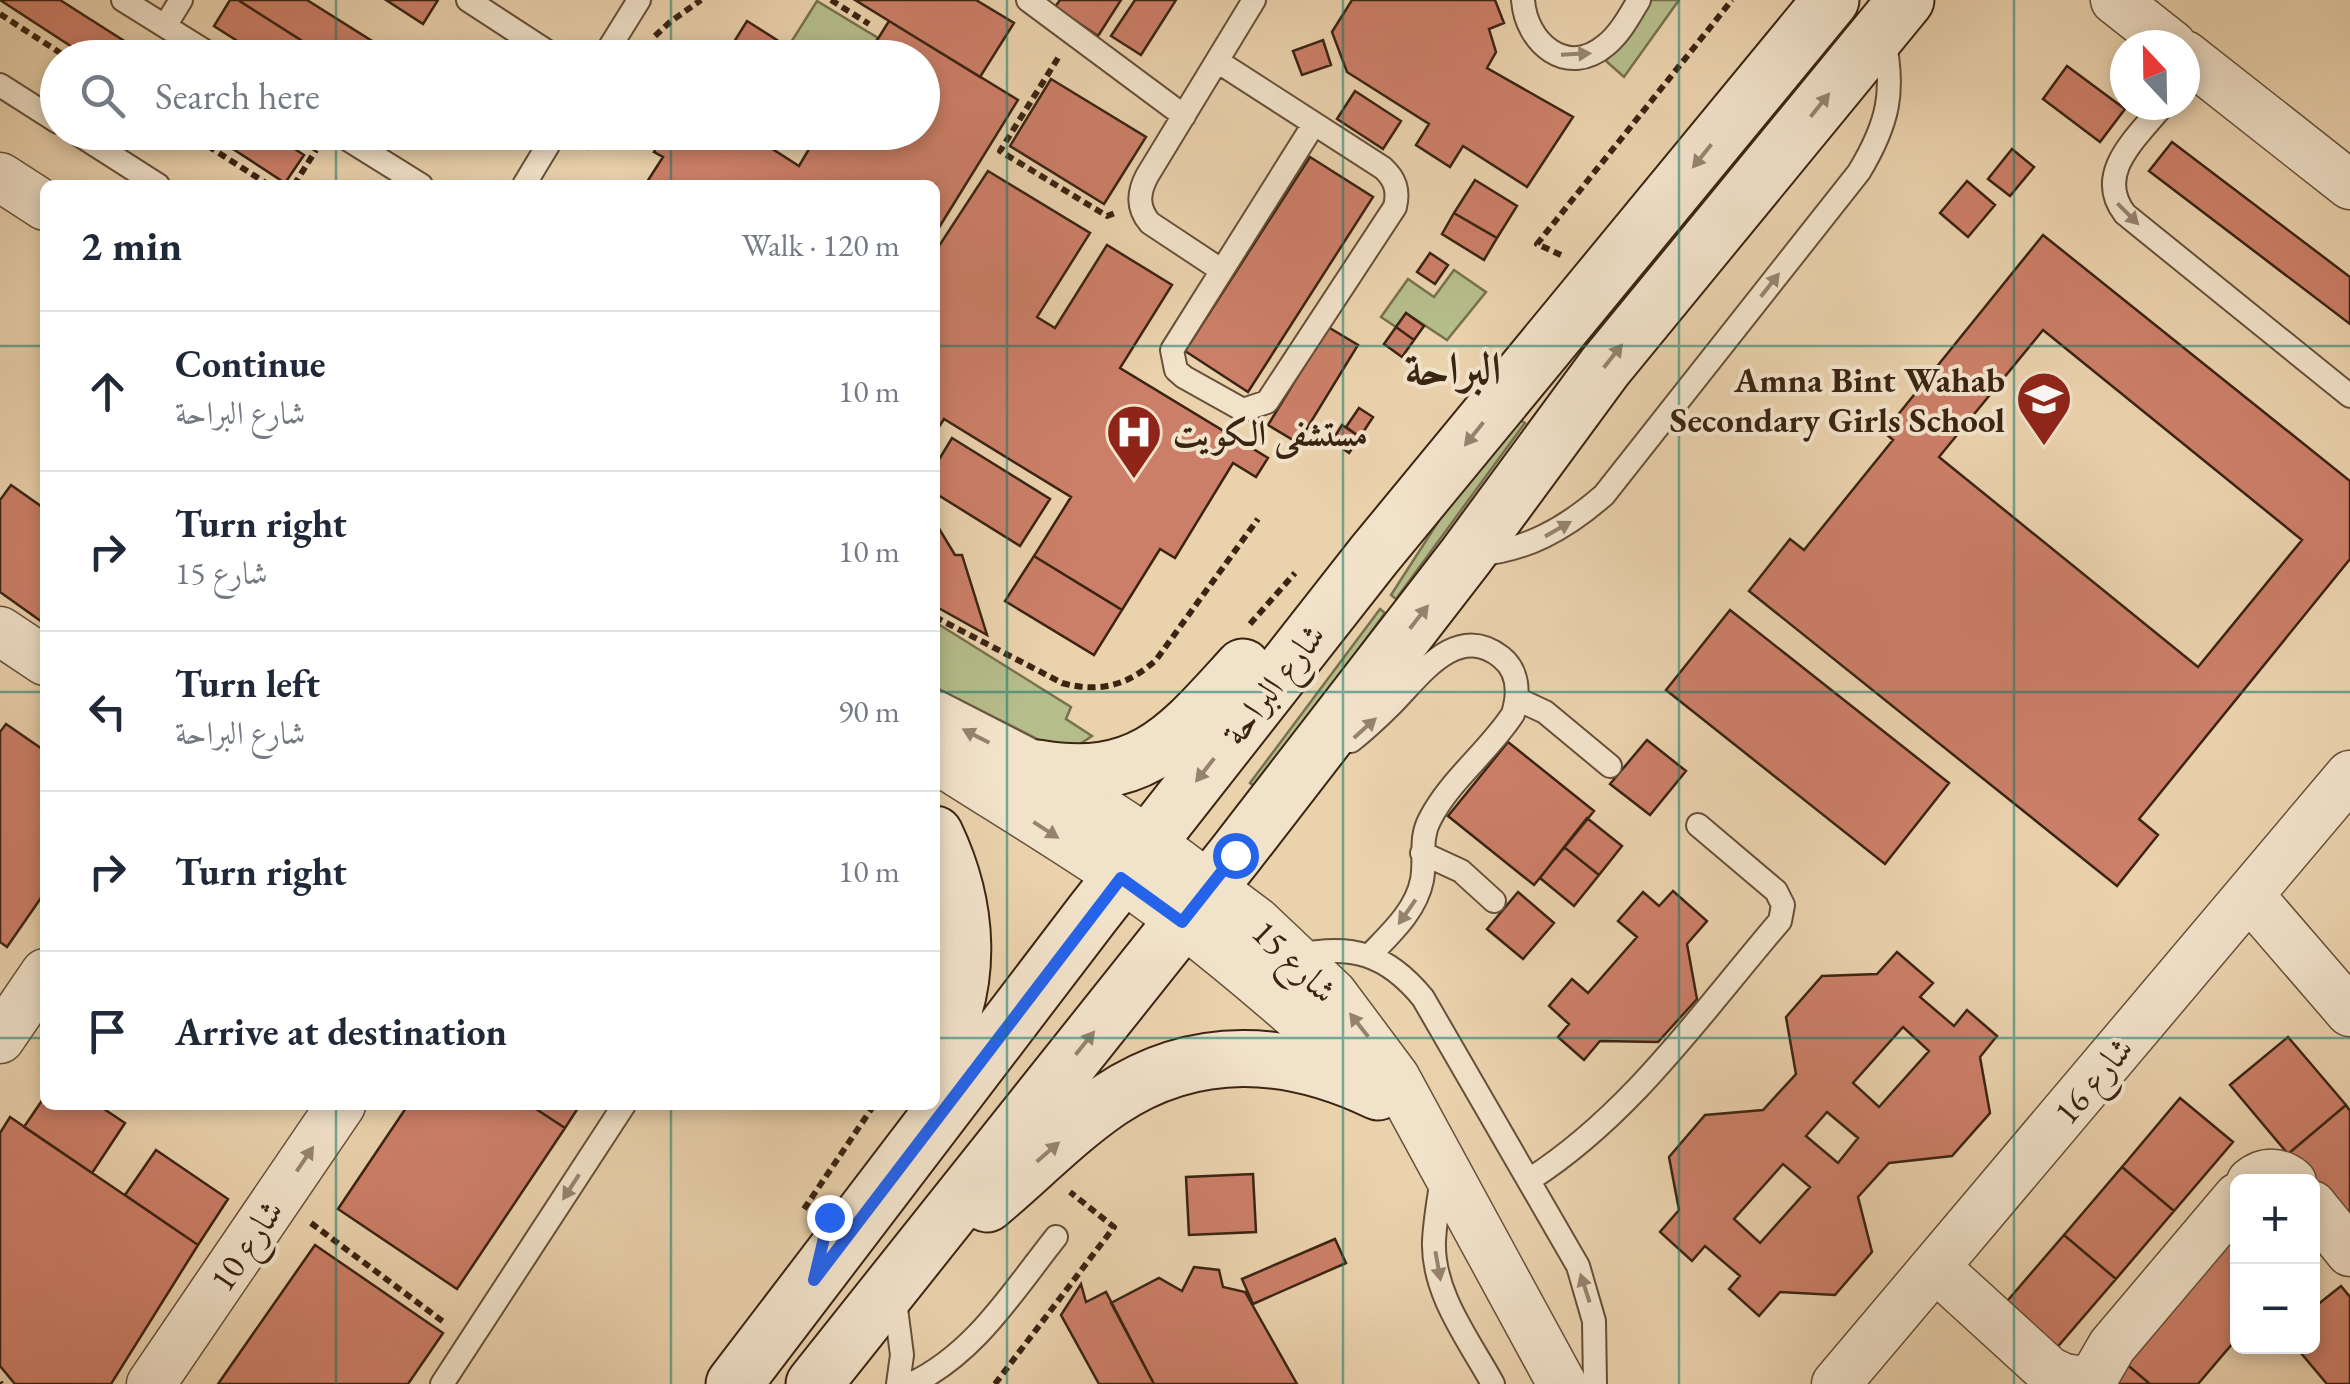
<!DOCTYPE html>
<html lang="en">
<head>
<meta charset="utf-8">
<style>
	:root { --surface:#fff; --page:#f2f2f3; --text:#1f2937; --muted:#747a83; --line:#e0e1e3 }
	body { margin:0; font-family:"EB Garamond",Amiri,serif; background:var(--page); color:var(--text) }
	.controls { position:absolute; right:30px; bottom:30px; display:grid; overflow:hidden; border-radius:15px; box-shadow:0 5px 15px #0003 }
	.controls button { width:90px; height:90px; display:grid; place-items:center; padding:0; border:0; border-bottom:2px solid var(--line); background:var(--surface); color:var(--text); font:50px sans-serif }
	.compass { position:absolute; left:2110px; top:30px; width:90px; height:90px; border-radius:50%; background:var(--surface); box-shadow:0 5px 15px #0003; rotate:338deg }
	.stop { position:absolute; width:30px; height:30px; margin:-22px; border:8px solid #2563eb; border-radius:50%; background:#fff }
	.stop.end { background:#2563eb; border-color:#fff; box-shadow:0 2px 10px #0008 }
	.list { margin:0; padding:0; list-style:none }
	h2 { display:flex; justify-content:space-between; align-items:center; height:130px; margin:0; padding:0 40px; font-size:42px }
	h2 small { font-size:32px; font-weight:400; color:var(--muted) }
	.list li { display:grid; grid-template-columns:65px 1fr auto; gap:30px; align-items:center; box-sizing:border-box; height:160px; padding:0 40px; border-top:2px solid var(--line) }
	.list b { display:block; font-size:38px; white-space:nowrap }
	.list p { margin:0; font-size:32px; white-space:nowrap; color:var(--muted) }
	.list em { font-size:32px; font-style:normal; color:var(--muted) }
	.icon { flex:none; width:55px; height:55px; fill:none; stroke:currentColor; stroke-width:2; stroke-linecap:round; stroke-linejoin:round }
	.map { position:relative; flex:none; width:2350px; height:1384px; overflow:hidden }
	.search { position:absolute; background:var(--surface); box-shadow:0 5px 15px #0003; left:40px; top:40px; width:900px; height:110px; display:flex; align-items:center; gap:25px; box-sizing:border-box; padding:0 35px; border-radius:55px; color:var(--muted); font-size:38px }
	.panel { position:absolute; background:var(--surface); box-shadow:0 5px 15px #0003; left:40px; top:180px; width:900px; height:930px; border-radius:15px }
	.map>svg:first-child { display:block }
</style>
</head>
<body>
<div class="map">
<svg width="2350" height="1384" viewBox="0 0 2350 1384">
	<rect width="100%" height="100%" fill="#ead2ad"/>
	<filter id="stains"><feTurbulence type="fractalNoise" baseFrequency=".002" numOctaves="4"/><feColorMatrix values="0 0 0 0 .2 0 0 0 0 .09 0 0 0 0 .02 0 0 0 .5 -.17"/></filter>
	<radialGradient id="worn" r=".72"><stop offset=".6" stop-color="#630" stop-opacity="0"/><stop offset="1" stop-color="#630" stop-opacity=".3"/></radialGradient>
	<path fill="#b5bd8b" stroke="#78704e" stroke-width="2.5" d="M1650 0H1679L1624 77 1606 61Z
		M817 1 878 38 866 57H806L788 47Z
		M1454 270 1486 292 1447 340 1406 313 1396 327 1381 317 1408 279 1434 297Z
		M1515 417 1525 423 1396 599 1391 595 1471 471Z
		M1380 609 1385 613 1257 788 1250 783Z
		M935 622 1071 707 1066 719 1092 736 1080 744 1051 746 935 687Z"/>
	<path fill="#cc7f68" stroke="#3b2412" stroke-width="2.5" fill-rule="evenodd" d="M0 0H60L151 58H89Z
		M230 0H238L329 58H264L214 26Z
		M238 0H307L372 41 361 58H329Z
		M386 0H438L423 24Z
		M855 0H976L1014 23 980 77Z
		M1060 0H1121L1098 36 1055 7Z
		M1135 0H1176L1141 55 1111 36Z
		M1352 0H1495L1504 23 1489 29 1496 52 1487 68 1573 117 1527 187 1463 146 1450 167 1416 145 1429 124 1347 72 1332 32Z
		M747 21 788 47 806 58H724Z
		M889 21 1018 100 935 234V185H645L663 157 654 152 666 132H781L771 148 799 166 819 132H922V58H866Z
		M1323 40 1331 65 1302 75 1293 51Z
		M2067 66 2125 109 2100 142 2043 99Z
		M1051 79 1146 137 1104 204 1010 146Z
		M1355 91 1401 121 1383 149 1337 119Z
		M207 132H269L304 155 285 183Z
		M2172 142 2350 277V324L2149 171Z
		M2012 149 2034 167 2010 196 1988 179Z
		M1310 157 1373 197 1248 392 1185 351Z
		M988 171 1090 233 1037 317 1055 328 1107 245 1172 285 1120 368 1268 458 1256 477 1233 463 1175 558 1160 549 1122 610 1034 556 1071 497 944 419 935 433V252Z
		M1475 180 1517 206 1497 238 1454 213Z
		M1967 181 1995 205 1968 237 1940 213Z
		M1454 213 1497 238 1484 260 1442 234Z
		M2043 235 2350 481V559L2139 819 2158 835 2117 886 1749 591 1790 539 1804 550 1893 440 1884 432ZM2043 330 2302 540 2198 667 1939 457Z
		M1430 253 1448 265 1435 284 1417 272Z
		M1406 313 1424 326 1414 340 1396 327Z
		M1328 327 1358 345 1298 443 1268 425Z
		M1396 327 1414 340 1402 357 1384 344Z
		M1359 408 1373 417 1360 437 1346 427Z
		M1342 425 1360 437 1349 453 1332 441Z
		M952 438 1050 499 1020 546 935 493V466Z
		M11 485 45 509V624L0 592V500Z
		M935 522 955 555H962L987 635 935 606Z
		M1034 556 1122 610 1094 655 1005 601Z
		M1730 610 1949 783 1885 864 1666 690Z
		M6 724 45 751V892L7 947 0 942V732Z
		M1647 740 1686 771 1650 815 1610 784Z
		M1508 742 1594 811 1534 885 1448 816Z
		M1587 818 1622 846 1599 875 1564 847Z
		M1564 847 1599 875 1574 906 1540 878Z
		M1673 891 1707 921 1687 944 1697 999 1658 1042 1600 1041 1584 1060 1558 1037 1569 1024 1549 1006 1572 979 1588 993 1637 937 1618 921 1643 892 1659 906Z
		M1518 892 1554 923 1523 959 1487 929Z
		M1897 952 1933 983 1920 997 1954 1026 1967 1010 1997 1036 1980 1057 1990 1113 1952 1156 1889 1163 1858 1197 1872 1252 1835 1295 1780 1292 1759 1316 1729 1289 1740 1276 1705 1246 1692 1261 1660 1232 1679 1210 1669 1157 1705 1115 1763 1110 1796 1074 1786 1017 1822 976 1877 974ZM1903 1027 1929 1051 1879 1107 1853 1083ZM1827 1112 1858 1138 1838 1163 1806 1136ZM1783 1164 1810 1187 1760 1243 1734 1219Z
		M2288 1037 2346 1105 2288 1154 2230 1085Z
		M45 1096V1105H98L125 1123 92 1173 24 1127Z
		M2180 1098 2233 1142 2174 1211 2122 1167Z
		M408 1105H530L565 1128 457 1289 338 1209Z
		M530 1105H580L565 1128Z
		M2346 1105 2350 1111V1220L2288 1154Z
		M10 1117 198 1245 111 1384H15L0 1366V1133Z
		M156 1150 228 1199 198 1245 125 1195Z
		M2122 1167 2174 1211 2116 1279 2064 1235Z
		M1253 1174 1256 1232 1189 1235 1186 1177Z
		M2238 1230V1337L2198 1384H2150L2124 1362Z
		M2064 1235 2116 1279 2054 1351 2002 1307Z
		M1335 1239 1346 1263 1253 1304 1242 1279Z
		M315 1245 443 1333 408 1384H218Z
		M1194 1267 1219 1270 1223 1287 1245 1292 1297 1384H1154L1111 1303 1159 1278 1182 1291Z
		M1081 1284 1086 1302 1106 1292 1154 1384H1099L1061 1315Z
		M2341 1286 2350 1297V1384H2327L2295 1346H2312V1309Z
		M2124 1362 2150 1384H2114Z"/>
	<g fill="none" stroke-linecap="round" stroke-linejoin="round">
		<g stroke="#675039" stroke-width="26">
			<path id="lane" d="M123 0 216 58
				M468 0 557 58
				M1028 0 1184 116
				M1523 0C1526 43 1567 78 1606 45 1620 34 1630 15 1639 0
				M165 26 181 0
				M603 58 639 0
				M1217 61 1383 168C1395 179 1399 190 1395 207L1267 402 1243 410 1184 377 1176 370 1172 350 1314 124
				M0 85 58 122
				M2163 105C2138 137 2093 173 2125 214L2350 396
				M75 132 158 185
				M336 132 421 185
				M524 185 556 132
				M1221 270 1150 223C1137 208 1138 193 1147 176L1254 0
				M1474 555C1526 551 1565 529 1604 495L1859 172C1888 124 1896 91 1883 35
				M1517 699 1545 712 1610 766
				M1351 741C1365 730 1379 717 1392 704 1420 676 1456 622 1501 657 1519 671 1519 694 1513 714 1489 751 1450 780 1430 819 1419 839 1426 858 1422 880 1416 911 1390 934 1369 956
				M1422 853 1461 871 1494 901
				M1296 956C1351 943 1387 954 1423 998L1578 1266 1594 1321 1595 1384
				M1442 1178C1439 1199 1435 1220 1434 1241 1432 1293 1469 1340 1493 1384
				M1529 1180C1631 1115 1702 1012 1780 921L1783 905 1776 891 1698 825
				M894 1293 902 1355 898 1384
				M442 1384 624 1105
				M911 1384C975 1354 1013 1291 1056 1237"/>
		</g>
		<g stroke="#675039" stroke-width="51">
			<path id="street" d="M2115 0 2172 45
				M2185 55 2350 185
				M0 177 45 206
				M0 631 45 661
				M935 715 1038 768 1149 841 1257 922 1333 994 1395 1077 1562 1384
				M935 758C1019 812 1105 862 1184 923 1251 975 1314 1030 1375 1088
				M2249 895 2350 1012
				M0 1039 45 973
				M2251 1182C2264 1171 2279 1171 2292 1182
				M2312 1205 2350 1252
				M1935 1267 2049 1371 2064 1378 2091 1382
				M151 1384 341 1105
				M1836 1384 2350 775
				M2090 1384 2112 1346 2238 1197"/>
		</g>
		<g stroke="#3b2412" stroke-width="59">
			<path id="secondary" d="M1038 768C1142 786 1179 737 1243 667
				M935 834C969 905 975 984 935 1055
				M987 1204C1028 1170 1066 1130 1110 1100 1195 1043 1289 1049 1378 1092
				M734 1384 1093 913 1374 555 1831 0
				M814 1384 1235 855 1466 556 1605 367 1906 0"/>
		</g>
		<path stroke="#3b2412" stroke-width="6" stroke-dasharray="8 5" stroke-linecap="butt" d="M831 0 869 24
			M0 14 68 58
			M655 36 670 22 701 0
			M1058 58 1000 151 1107 216 1115 213
			M186 132 269 185
			M585 149 595 132
			M294 185 316 150
			M1561 255 1537 244 1732 0
			M935 617 1062 683C1099 693 1127 686 1156 660L1258 519
			M1250 624 1295 573
			M804 1209 874 1105
			M311 1223 445 1323
			M0 1382 1 1384
			M995 1384 1114 1227 1070 1192"/>
		<use href="#lane" stroke="#f1e2ca" stroke-width="22"/>
		<use href="#street" stroke="#f1e2ca" stroke-width="48"/>
		<use href="#secondary" stroke="#f1e2ca" stroke-width="55"/>
	</g>
	<defs><path id="oneway-solid" d="M-6-.8H1V-3.2L6.5 0L1 3.2V.8H-6Z" transform="scale(2.5)"/></defs>
	<g fill="#96836e">
		<use href="#oneway-solid" transform="translate(1576 54) rotate(-3)"/>
		<use href="#oneway-solid" transform="translate(1820 105) rotate(-51)"/>
		<use href="#oneway-solid" transform="translate(1702 156) rotate(129)"/>
		<use href="#oneway-solid" transform="translate(2128 214) rotate(45)"/>
		<use href="#oneway-solid" transform="translate(1770 285) rotate(-52)"/>
		<use href="#oneway-solid" transform="translate(1613 356) rotate(-52)"/>
		<use href="#oneway-solid" transform="translate(1474 434) rotate(129)"/>
		<use href="#oneway-solid" transform="translate(1558 529) rotate(-30)"/>
		<use href="#oneway-solid" transform="translate(1419 617) rotate(-52)"/>
		<use href="#oneway-solid" transform="translate(1365 728) rotate(-42)"/>
		<use href="#oneway-solid" transform="translate(976 736) rotate(-153)"/>
		<use href="#oneway-solid" transform="translate(1205 770) rotate(128)"/>
		<use href="#oneway-solid" transform="translate(1046 830) rotate(33)"/>
		<use href="#oneway-solid" transform="translate(1407 912) rotate(125)"/>
		<use href="#oneway-solid" transform="translate(1359 1025) rotate(-128)"/>
		<use href="#oneway-solid" transform="translate(1085 1043) rotate(-51)"/>
		<use href="#oneway-solid" transform="translate(1048 1152) rotate(-41)"/>
		<use href="#oneway-solid" transform="translate(305 1159) rotate(-56)"/>
		<use href="#oneway-solid" transform="translate(571 1187) rotate(123)"/>
		<use href="#oneway-solid" transform="translate(1438 1266) rotate(80)"/>
		<use href="#oneway-solid" transform="translate(1585 1288) rotate(-108)"/>
	</g>
	<g fill="none" stroke-linecap="round" stroke-linejoin="round">
		<path stroke="#2563eb" stroke-width="12" d="M829 1217 814 1280 1121 878 1182 922 1235 855"/>
	</g>
	<path fill="none" stroke="#0f766e" stroke-width="2.5" stroke-opacity="0.55" d="M336 0V58M671 0V58M1007 0V1384M1343 0V1384M1679 0V1384M2014 0V1384M336 132V185M671 132V185M0 346H45M935 346H2350M0 692H45M935 692H2350M0 1038H45M935 1038H2350M336 1105V1384M671 1105V1384"/>
	<defs>
		<g id="school-pin" transform="scale(2.875)"><path d="M0 17L-7.5 6A9.5 9.5 0 1 1 7.5 6Z" fill="#8f2418" stroke="#f1e2ca"/><path d="M0-5L7-2L0 1L-7-2ZM-4 1L0 2.5L4 1V4Q0 6-4 4Z" fill="#fff"/></g>
		<g id="hospital-pin" transform="scale(2.875)"><path d="M0 17L-7.5 6A9.5 9.5 0 1 1 7.5 6Z" fill="#8f2418" stroke="#f1e2ca"/><path d="M-5-5h3v3.5h4V-5h3V5h-3V1.5h-4V5h-3Z" fill="#fff"/></g>
	</defs>
	<g fill-rule="evenodd">
		<use href="#school-pin" x="2044" y="399"/>
		<use href="#hospital-pin" x="1134" y="432"/>
	</g>
	<g text-anchor="middle" dominant-baseline="central" stroke-width="8" stroke-linejoin="round" paint-order="stroke">
		<g font-size="35" font-weight="bold" fill="#3b2412" stroke="#f1e2ca" text-anchor="end">
			<text x="2005" y="379">Amna Bint Wahab<tspan x="2005" dy="40">Secondary Girls School</tspan></text>
			<text x="1173" y="432" text-anchor="start">مستشفى الكويت</text>
		</g>
		<g font-size="35" fill="#3b2412" stroke="#f1e2ca">
			<text transform="translate(1273 684) rotate(-52)">شارع البراحة</text>
			<text transform="translate(1295 961) rotate(44)">شارع 15</text>
			<text transform="translate(2093 1080) rotate(-50)">شارع 16</text>
			<text transform="translate(246 1245) rotate(-56)">شارع 10</text>
		</g>
		<g font-size="45" font-weight="bold" fill="#3b2412" stroke="#f1e2ca">
			<text x="1453" y="368">البراحة</text>
		</g>
	</g>
	<rect width="100%" height="100%" filter="url(#stains)"/>
	<rect width="100%" height="100%" fill="url(#worn)"/>
</svg>
<div class="controls">
<button>+</button>
<button>−</button>
</div>
<svg class="compass" viewBox="-18 -18 36 36"><path d="M0-13l5 13h-10z" fill="#e53935"/><path d="M0 13l5-13h-10z" fill="#747a83"/></svg>
<div class="stop" style="left:1235px;top:855px"></div>
<div class="stop end" style="left:829px;top:1217px"></div>
<div class="search"><svg class="icon" aria-label="search" viewBox="0 0 24 24"><circle cx="10" cy="10" r="6"/><path d="M15 15l6 6"/></svg>Search here</div>
<section class="panel">
<h2>2 min<small>Walk · 120 m</small></h2>
<ul class="list">
<li><svg class="icon" aria-label="ahead" viewBox="0 0 24 24"><path d="M12 20V5M6 11l6-6 6 6"/></svg><div><b>Continue</b><p>شارع البراحة</p></div><em>10 m</em></li>
<li><svg class="icon" aria-label="right" viewBox="0 0 24 24"><path d="M7 20v-9h11M14 6l5 5-5 5"/></svg><div><b>Turn right</b><p>شارع 15</p></div><em>10 m</em></li>
<li><svg class="icon" aria-label="left" viewBox="0 0 24 24"><path d="M17 20v-9H6M10 6l-5 5 5 5"/></svg><div><b>Turn left</b><p>شارع البراحة</p></div><em>90 m</em></li>
<li><svg class="icon" aria-label="right" viewBox="0 0 24 24"><path d="M7 20v-9h11M14 6l5 5-5 5"/></svg><div><b>Turn right</b></div><em>10 m</em></li>
<li><svg class="icon" aria-label="arrive" viewBox="0 0 24 24"><path d="M6 21V4h12l-3 4 3 4H6"/></svg><div><b>Arrive at destination</b></div></li>
</ul>
</section>
</div>
</body>
</html>
